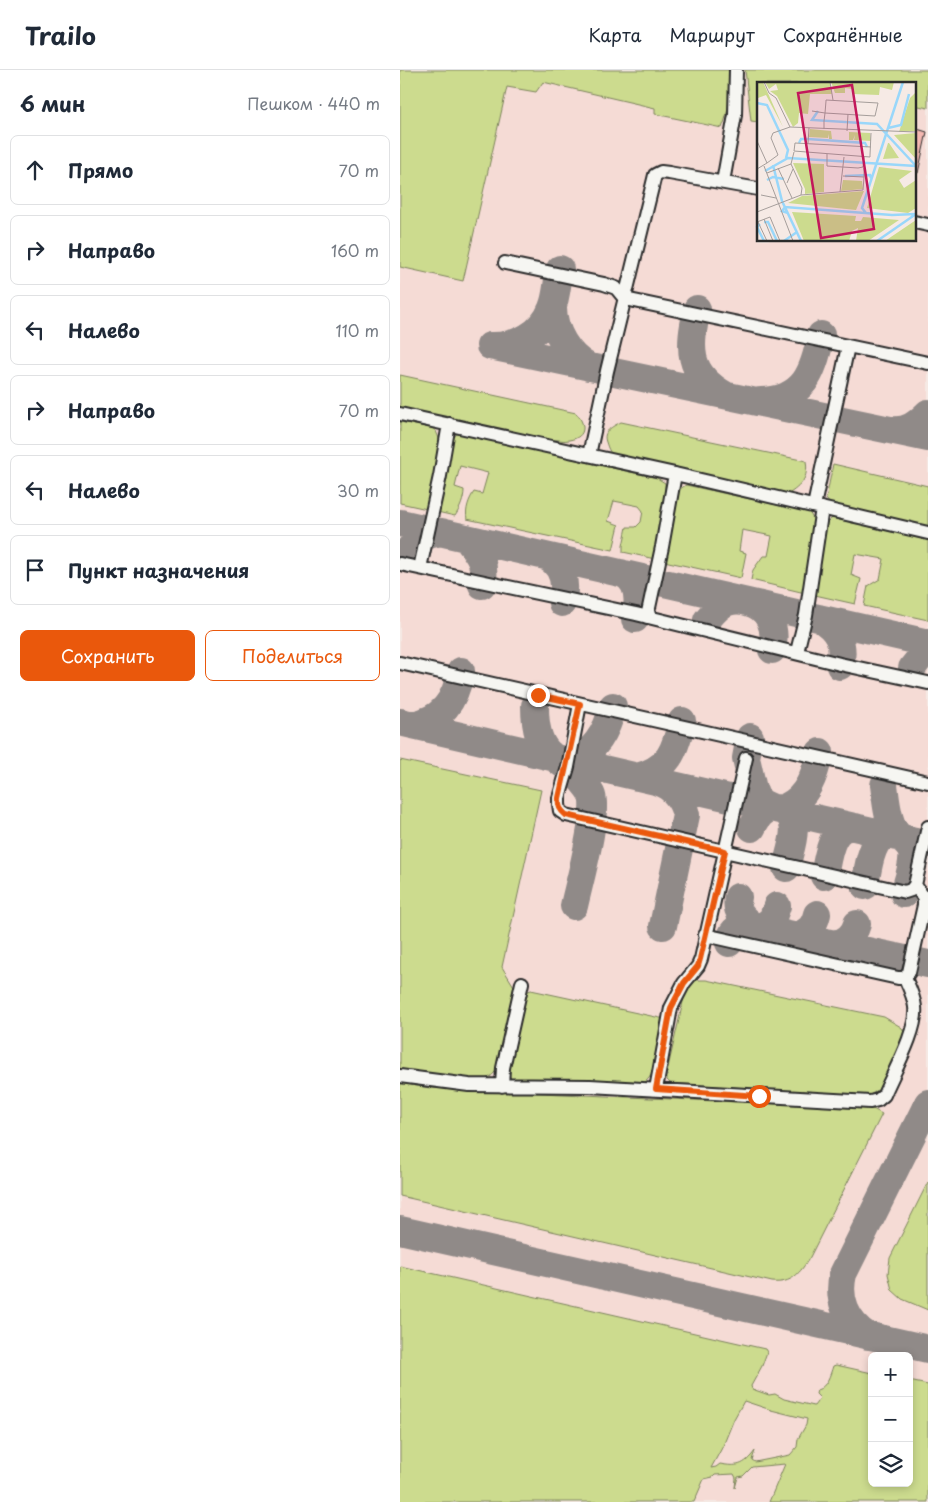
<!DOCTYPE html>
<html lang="ru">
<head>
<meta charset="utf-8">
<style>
	:root { --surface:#fff; --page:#f6f6f7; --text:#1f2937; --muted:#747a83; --line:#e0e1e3; --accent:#ea580c }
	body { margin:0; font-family:"Playpen Sans",sans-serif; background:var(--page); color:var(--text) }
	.controls { position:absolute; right:15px; bottom:15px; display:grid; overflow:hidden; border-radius:8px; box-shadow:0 2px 8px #0003 }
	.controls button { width:45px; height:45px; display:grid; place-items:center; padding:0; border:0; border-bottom:1px solid var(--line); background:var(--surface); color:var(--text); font:25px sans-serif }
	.stop { position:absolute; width:15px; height:15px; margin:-11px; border:4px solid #ea580c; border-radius:50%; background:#fff }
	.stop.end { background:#ea580c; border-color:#fff; box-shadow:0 1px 5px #0008 }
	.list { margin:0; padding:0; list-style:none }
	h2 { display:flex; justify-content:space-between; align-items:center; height:65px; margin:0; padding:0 20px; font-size:21px }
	h2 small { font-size:16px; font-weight:400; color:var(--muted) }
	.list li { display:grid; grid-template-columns:32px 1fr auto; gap:15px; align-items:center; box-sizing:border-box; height:70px; margin:0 10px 10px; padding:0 10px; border:1px solid var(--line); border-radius:8px }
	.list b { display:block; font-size:19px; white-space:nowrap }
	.list em { font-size:16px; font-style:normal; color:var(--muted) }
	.actions { display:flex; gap:10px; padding:15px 20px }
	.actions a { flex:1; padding:11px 0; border:1px solid var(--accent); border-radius:8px; text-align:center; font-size:18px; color:var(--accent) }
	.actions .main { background:var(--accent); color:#fff }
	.icon { flex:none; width:28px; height:28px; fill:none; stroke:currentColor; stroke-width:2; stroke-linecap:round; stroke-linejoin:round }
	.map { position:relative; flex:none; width:528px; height:1432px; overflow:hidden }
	header { display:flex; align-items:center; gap:30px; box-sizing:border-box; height:70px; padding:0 25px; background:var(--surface); border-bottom:1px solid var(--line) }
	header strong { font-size:24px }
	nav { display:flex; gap:28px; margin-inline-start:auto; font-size:18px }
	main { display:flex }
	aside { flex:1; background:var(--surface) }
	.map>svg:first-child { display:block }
</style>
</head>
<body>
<header>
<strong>Trailo</strong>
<nav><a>Карта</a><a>Маршрут</a><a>Сохранённые</a></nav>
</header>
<main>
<aside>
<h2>6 мин<small>Пешком · 440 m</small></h2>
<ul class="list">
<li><svg class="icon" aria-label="ahead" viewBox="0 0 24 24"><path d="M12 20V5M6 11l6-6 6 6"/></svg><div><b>Прямо</b></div><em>70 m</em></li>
<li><svg class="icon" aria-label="right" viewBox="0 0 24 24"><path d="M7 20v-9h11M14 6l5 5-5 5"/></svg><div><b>Направо</b></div><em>160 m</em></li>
<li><svg class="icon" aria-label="left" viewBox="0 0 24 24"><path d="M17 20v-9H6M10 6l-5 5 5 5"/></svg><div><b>Налево</b></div><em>110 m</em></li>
<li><svg class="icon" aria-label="right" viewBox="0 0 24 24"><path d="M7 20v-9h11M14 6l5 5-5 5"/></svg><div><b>Направо</b></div><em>70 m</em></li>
<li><svg class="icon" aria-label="left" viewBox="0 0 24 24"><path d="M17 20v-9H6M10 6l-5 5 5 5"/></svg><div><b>Налево</b></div><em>30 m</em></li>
<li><svg class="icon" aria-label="arrive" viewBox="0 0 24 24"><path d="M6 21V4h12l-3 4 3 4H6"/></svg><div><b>Пункт назначения</b></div></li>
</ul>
<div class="actions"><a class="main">Сохранить</a><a>Поделиться</a></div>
</aside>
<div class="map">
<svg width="528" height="1432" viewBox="0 0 528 1432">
	<rect width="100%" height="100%" fill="#f6eae5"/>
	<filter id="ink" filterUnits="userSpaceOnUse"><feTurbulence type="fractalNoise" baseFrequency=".02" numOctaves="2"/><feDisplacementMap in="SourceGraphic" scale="10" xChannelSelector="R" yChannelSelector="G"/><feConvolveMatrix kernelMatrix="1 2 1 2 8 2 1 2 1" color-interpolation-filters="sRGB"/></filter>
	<g filter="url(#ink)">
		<path fill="#f5dbd5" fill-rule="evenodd" d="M0 0H528V1432H0ZM358 14H514V170H358ZM472 1286H509V1413H472Z"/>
		<path fill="#ccdb8e" stroke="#7c835c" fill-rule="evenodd" d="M0 0H329C330 19 330 40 322 58L255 44V38L143 12 136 22 107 17 63 211 0 197Z
			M345 0H528V38L514 35V14H358V52L351 51Z
			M0 305 176 343C185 353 188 367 169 370 160 372 157 367 145 372L0 341Z
			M0 352 32 358 36 361 40 371 27 439 0 433Z
			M221 352 406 391C409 408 401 416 387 425L214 386C209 382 208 378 206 372 202 361 212 357 221 352Z
			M57 363 257 408 265 413V422L255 489 223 482V476L227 457H236L241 452 243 441 239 436 214 431 208 451 219 455 213 480 67 449C65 440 69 429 74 422L82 424 88 403 60 396 55 417 64 420C64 429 60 439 55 446L37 442 51 372Z
			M433 394 528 416V456L430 434 426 429Z
			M286 415 409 442 415 452 405 523 351 510 353 500 363 486H368L372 466 342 460 339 481 346 483 341 508 264 491 275 422Z
			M432 448 528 470V550L464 536 468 516 480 509 484 489 455 484 451 505 461 509 455 534 415 525 425 455Z
			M0 690 141 720 102 897 115 918 97 999C92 1007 88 1009 78 1010L0 1001Z
			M297 910H306L484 947 501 957 505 962 503 969 478 1020 468 1026 270 1013 267 1010V1002L285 923 289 914Z
			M131 920 265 949C261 970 261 1000 243 1014L114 1011 110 1007 108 998 125 926 126 922Z
			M0 1013 30 1018 469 1038 475 1040 482 1044 410 1187C400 1203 392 1214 372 1212L0 1126Z
			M528 1112V1240L502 1229 492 1220 488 1204 490 1188Z
			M0 1196 365 1279 367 1282 362 1296 351 1316 352 1319 369 1325 375 1324 384 1329 414 1336 420 1328 416 1324 417 1320C427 1317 430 1305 433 1296L436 1295 472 1303V1413H509V1311L528 1315V1432H369L385 1394 352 1397 343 1406 338 1407 335 1418 336 1408 334 1404 315 1405 313 1407 304 1409 294 1432H0ZM344 1331 371 1340 407 1349 406 1355 398 1369 397 1377 390 1385 355 1392 352 1390 355 1381C344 1396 337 1397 320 1394L316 1397 311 1398 323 1376 334 1349Z"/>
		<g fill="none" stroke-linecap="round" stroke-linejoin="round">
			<path stroke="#908a88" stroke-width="28" d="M160 199C157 211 157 226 152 238 142 264 117 277 90 276L528 368
				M153 237C153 261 168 286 189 297
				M297 239C289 278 286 303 325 325
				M361 331C404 330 414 302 421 265
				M491 360C507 362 517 354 528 343
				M0 453 528 573
				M66 468C79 485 87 493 82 515
				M6 483C17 469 24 465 42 462
				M145 486C164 495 167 514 162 533
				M221 503C241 510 239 532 235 549
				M419 548C439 560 445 574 440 596
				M307 550C313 543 319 535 328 532 334 530 340 530 347 532 370 537 377 559 372 580
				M512 598 520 588 528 582
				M135 636C135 651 137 672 149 683 159 693 172 699 181 710 185 715 190 720 192 726 198 746 179 813 174 836
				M0 652 528 774
				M12 655C43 650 55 630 61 601
				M350 667 346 688 353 719 356 727 362 733 373 738
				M169 691C195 684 207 661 213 636
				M237 707C269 699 275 681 282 651
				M258 712C273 717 283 730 286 745L263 856
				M484 715C486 729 487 749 495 761 500 769 509 772 512 782 514 795 507 812 504 824
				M384 741C403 752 389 781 386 798
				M352 758C357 748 362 739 374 738 379 738 381 739 386 737 408 727 415 704 420 682
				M424 806C428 788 430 753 456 757
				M465 816C467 803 471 772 483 767 487 765 492 766 496 767
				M338 827C335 842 343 849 355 857
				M397 866C409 861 414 857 417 844
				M368 869 366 863 360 858 372 850 377 836
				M329 873C331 862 335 857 346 855L528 894
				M435 874C446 872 454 865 457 854
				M0 1160 528 1279
				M468 1266C446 1252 437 1229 443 1204L528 1033"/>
		</g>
		<path fill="#f4b8b1" stroke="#2b2b2b" d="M514 58 527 62 518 103H514Z"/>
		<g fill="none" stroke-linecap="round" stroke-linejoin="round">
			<g stroke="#2b2b2b" stroke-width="16">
				<path id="minor" d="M323 112 335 45 336 0
					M514 152 528 155
					M105 193 204 214 216 218 225 229 528 293
					M0 344 275 404 528 463
					M189 385 207 301 255 105 261 102 269 103 358 119
					M414 436 448 276
					M0 494 236 544 440 594 528 613
					M20 498 40 406 49 354
					M247 547 262 477 275 404
					M397 582 406 545 422 438
					M0 593 528 712
					M180 634 168 697 159 728V734L160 741 166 745 505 822 511 820 515 815 528 757
					M305 865 498 908H505L509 902 524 835V828L515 815
					M0 1006 69 1015 190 1016 470 1032 478 1030 484 1025C493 1003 518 960 515 937 514 927 509 917 505 908
					M102 1016 103 998 122 913
					M256 1019 271 938 284 913 298 896 301 889 346 688"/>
			</g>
			<use href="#minor" stroke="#f6f6f2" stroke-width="12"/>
		</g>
	</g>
	<g fill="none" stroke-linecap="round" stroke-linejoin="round" filter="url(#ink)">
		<path stroke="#ea580c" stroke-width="6" d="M138 625 180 634 159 728C158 736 160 740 166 745L325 781 300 889 298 896 284 913 271 938 256 1019 359 1026"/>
	</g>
	<g transform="translate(357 12)">
		<rect width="159" height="159" fill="#f6eae5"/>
		<path d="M0 0H6L26 45 9 13 1 16ZM8 0H73L75 12H53L51 32 42 31 41 41 36 45 20 14 13 9 21 8 19 2 12 7ZM74 0H137L135 8 123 5 122 13 96 12V7L88 6V11H78ZM159 10V49L142 50 153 16ZM53 47 74 49 75 57H72V52L71 56 52 55ZM92 50 113 51 114 59 97 58 98 53 96 58H92ZM159 51V77L137 53ZM131 61H132L142 76 126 77ZM36 81 67 82V110L48 112V107ZM122 85 155 89 142 98 147 106 159 98V126L151 131 110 126ZM86 98 105 99 106 107 84 109ZM107 109 99 128 31 121 45 114ZM35 130 99 134 98 139H104L106 135 142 138 111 159H99L101 146 95 149 92 159H47ZM159 138V159H128Z" fill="#ccdb8e"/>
		<path fill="none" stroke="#99d7fa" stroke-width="2.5" d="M0 21 10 23 31 68 29 76M61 29 55 38 120 42 159 84M131 46 144 43 152 12M42 61 44 57H51L108 61 110 65M16 83 25 119 44 159M8 89 31 76 159 84M88 94 113 93 114 96M10 98 16 95 27 97M31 131 25 129 28 125 135 133 159 132M109 131 105 126 146 0M7 140H11L20 159M3 142 0 145 7 159M27 159 40 150M120 159 159 132"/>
		<path fill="none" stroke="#a59e9b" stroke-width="1" d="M7 0 12 11 19 16 33 45 16 51 14 56 21 73 10 81M73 0 76 18M55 29 68 31 118 34 121 21 69 18V19L68 31 67 39V47M33 45 159 50M90 49 91 32M0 59 10 81 0 87M51 61 52 46M114 65 38 61 37 69 113 75V73L114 51M70 72V84L101 86 106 85 107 75M34 82 45 106 44 113M7 84 36 159M21 86 35 116M10 91 34 82 37 70M86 94 107 95V86M30 101 36 87M83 110 87 75M4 113 19 116M0 130 44 113 106 108 107 95M7 137 16 159M0 140 13 135 23 159M1 140 10 159"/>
		<path fill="#c2185b" fill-opacity="0.15" stroke="#c2185b" stroke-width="2.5" d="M95 3 117 147 64 156 41 11Z"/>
		<rect width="159" height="159" fill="none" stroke="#2b2b2b" stroke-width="2.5"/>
	</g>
</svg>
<div class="controls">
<button>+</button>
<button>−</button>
<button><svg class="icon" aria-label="layers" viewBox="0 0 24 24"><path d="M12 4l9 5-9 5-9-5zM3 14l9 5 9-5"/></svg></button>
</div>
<div class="stop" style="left:359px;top:1026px"></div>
<div class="stop end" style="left:138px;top:625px"></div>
</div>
</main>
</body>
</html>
